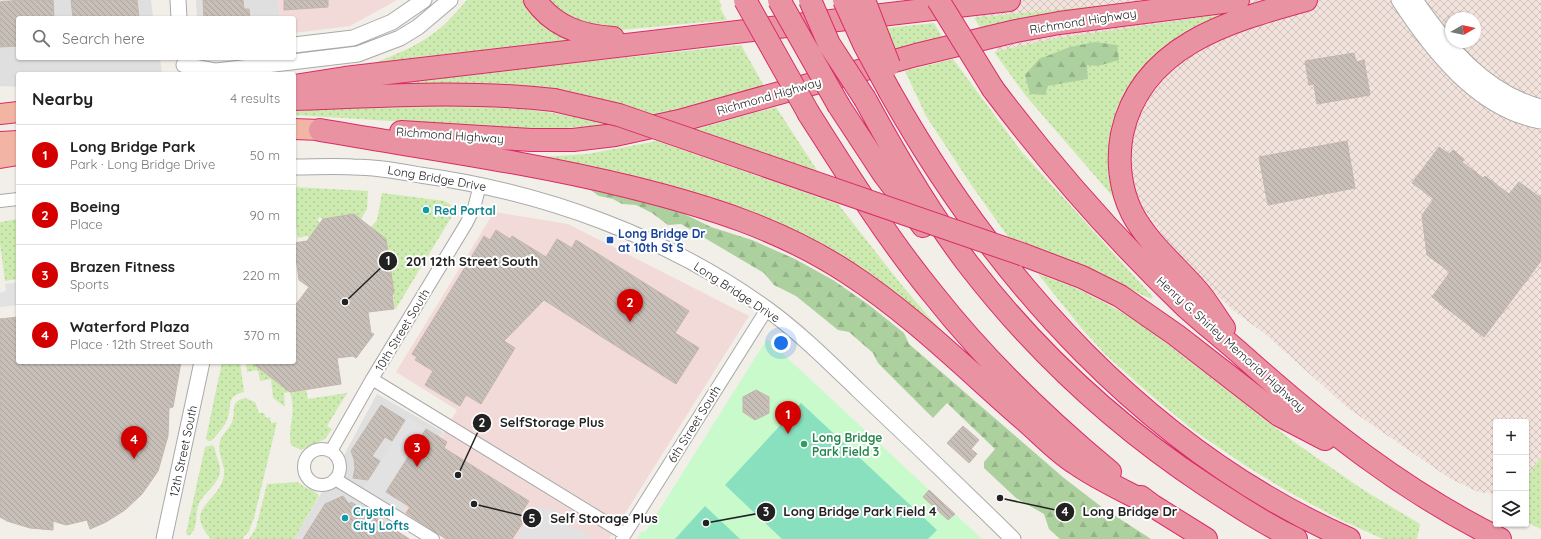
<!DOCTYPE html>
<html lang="en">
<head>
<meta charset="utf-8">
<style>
	:root { --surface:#fff; --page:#f6f6f6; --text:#222; --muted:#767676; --line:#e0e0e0; --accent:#d40000 }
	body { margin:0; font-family:Quicksand,sans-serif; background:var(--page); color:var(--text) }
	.controls { position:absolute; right:12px; bottom:12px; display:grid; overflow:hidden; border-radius:4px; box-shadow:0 1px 3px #0004 }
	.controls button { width:36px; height:36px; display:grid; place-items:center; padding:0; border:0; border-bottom:1px solid var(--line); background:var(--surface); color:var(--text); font:20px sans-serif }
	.compass { position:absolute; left:1445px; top:12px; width:36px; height:36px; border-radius:50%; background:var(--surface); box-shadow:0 1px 3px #0004; rotate:81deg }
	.you { position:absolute; left:781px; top:343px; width:14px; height:14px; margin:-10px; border:3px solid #fff; border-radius:50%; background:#1a73e8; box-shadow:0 0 0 6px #1a73e833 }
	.badge { display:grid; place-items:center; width:26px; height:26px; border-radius:50%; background:var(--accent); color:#fff; font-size:13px; font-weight:700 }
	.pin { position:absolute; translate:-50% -33px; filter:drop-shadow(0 1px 2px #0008) }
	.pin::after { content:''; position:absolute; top:21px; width:14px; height:12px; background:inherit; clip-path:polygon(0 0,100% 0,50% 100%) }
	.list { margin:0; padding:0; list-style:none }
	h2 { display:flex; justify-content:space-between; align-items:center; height:52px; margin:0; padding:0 16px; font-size:17px }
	h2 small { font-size:13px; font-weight:400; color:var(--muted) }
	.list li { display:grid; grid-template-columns:26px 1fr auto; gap:12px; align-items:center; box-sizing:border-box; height:60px; padding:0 16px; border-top:1px solid var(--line) }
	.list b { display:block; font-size:15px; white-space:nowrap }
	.list p { margin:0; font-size:13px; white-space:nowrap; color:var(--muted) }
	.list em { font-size:13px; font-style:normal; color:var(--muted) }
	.icon { flex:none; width:22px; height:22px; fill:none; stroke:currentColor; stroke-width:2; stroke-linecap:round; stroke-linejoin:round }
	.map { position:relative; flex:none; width:1541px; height:539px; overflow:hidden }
	.search { position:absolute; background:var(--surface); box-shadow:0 1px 3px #0004; left:16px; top:16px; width:280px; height:44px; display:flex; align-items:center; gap:10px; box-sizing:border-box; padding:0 14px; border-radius:4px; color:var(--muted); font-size:15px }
	.panel { position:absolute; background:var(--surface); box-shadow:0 1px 3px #0004; left:16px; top:72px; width:280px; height:292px; border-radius:4px }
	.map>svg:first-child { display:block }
</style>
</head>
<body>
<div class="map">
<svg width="1541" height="539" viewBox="0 0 1541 539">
	<defs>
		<pattern id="military-cross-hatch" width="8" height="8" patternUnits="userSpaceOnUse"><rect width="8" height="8" fill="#f3e3dd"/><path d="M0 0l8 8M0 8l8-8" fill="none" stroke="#d0c2bd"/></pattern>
		<pattern id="grass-dots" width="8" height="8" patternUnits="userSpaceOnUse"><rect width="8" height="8" fill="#cdebb0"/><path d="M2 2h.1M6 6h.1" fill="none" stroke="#b0c997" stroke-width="1.8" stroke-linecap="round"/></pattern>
		<pattern id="forest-firs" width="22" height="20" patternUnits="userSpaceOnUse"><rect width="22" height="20" fill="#add19e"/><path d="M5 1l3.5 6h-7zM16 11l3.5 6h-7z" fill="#95b388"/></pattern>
		<pattern id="building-back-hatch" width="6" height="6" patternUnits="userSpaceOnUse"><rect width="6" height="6" fill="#c7bfb8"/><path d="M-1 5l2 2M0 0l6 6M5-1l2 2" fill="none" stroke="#aba49e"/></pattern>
	</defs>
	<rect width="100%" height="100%" fill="#f2efe9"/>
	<path fill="#e0dfdf" d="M0 0H151L153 18H18V58H160L162 74H18V87L0 86Z
		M196 0H278L280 18H197Z
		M377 394 443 432 389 525 411 539H294L343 457Z"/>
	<path fill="#f2dad9" d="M278 0H397L350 26 294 33V18H280Z
		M494 212 568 224 749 316 609 539H445L398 510 457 410 396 372Z"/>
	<path fill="url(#military-cross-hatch)" fill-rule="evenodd" d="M966 0H1541V456L1526 479V422H1496V494L1478 492 1449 478 1349 409 1265 334 1234 311 1190 270 1165 239 1139 202 1107 180 1000 55ZM1451 18H1475V42H1451Z"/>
	<path fill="url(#grass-dots)" fill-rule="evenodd" d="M467 0H527L570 40 359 69C389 57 422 46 446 23 453 16 460 8 467 0Z
		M545 0H719L722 6 720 8 727 20 610 31 583 27Z
		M1123 3 1124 5 981 29 974 18Z
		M1252 10 1140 76 1117 197 1114 198 1026 96 994 52 1052 39ZM1117 45 1087 65 1088 79 1048 86Z
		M934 23 943 38 895 51 886 28Z
		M741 45 764 86 657 116 618 104 380 88V84Z
		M953 59 1021 151 1153 297 1151 299 1065 258 1011 241 970 183 926 116 905 71Z
		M444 105C502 107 552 109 608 125L535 130 294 115V109Z
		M776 107 818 172 693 130Z
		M657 141 838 204 904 288 951 342 865 277 540 157 587 154Z
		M294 187 368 191 367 209 361 219 354 214 323 219 320 217 317 220 320 223 309 238 307 236 298 238 294 213Z
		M382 193 445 201 451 205 454 213 395 310 386 239 371 227 377 220Z
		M18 219V279L5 281 0 244V222Z
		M1038 274 1074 287 1109 305 1143 325 1294 442 1365 491 1420 524 1417 539H1383L1339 519 1287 491 1246 466 1193 430 1153 397 1106 355 1083 330Z
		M222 362H240L244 392C224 397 233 407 227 420 225 426 216 436 211 441H208L206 438Z
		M246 362H255L256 366 290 392 306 390 308 399 347 393 327 426 332 429 325 439 301 450 291 445C287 425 297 415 290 392L284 393 285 407 273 398 271 379 260 381 258 370 247 372Z
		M245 398 255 402 259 413H264L266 418 270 417 271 423 277 422 254 518 249 531 242 539H211C183 508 217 503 223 479 227 467 219 458 219 446 220 434 230 430 233 419 234 415 233 409 235 404 237 400 242 399 245 398Z
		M212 445 215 448C215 456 221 464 220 472 218 485 205 492 199 503 194 515 200 529 188 536L186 533 205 447Z
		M1541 456V529L1526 522V479Z
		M298 482C304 489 315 489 319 496L294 539H249L256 528 267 484Z"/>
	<path fill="url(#forest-firs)" d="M1095 42 1117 45 1119 60 1098 66 1087 65 1088 79 1048 86 1045 95 1030 94 1025 75 1039 59 1070 47Z
		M589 189 676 210 711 227 752 240 795 259 833 280 869 305 904 333 909 344 1064 478 1103 508 1151 539H1060L1049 529 1044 514 1016 498 984 468V462L995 449 947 403 933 418 878 363 873 353 849 332 838 330 796 296 774 285 764 273 681 224 668 225 652 213 636 205 622 204 613 199 599 196Z"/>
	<path fill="#c8facc" d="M767 339 982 539H637L641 532 646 531Z"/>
	<path fill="#88e0be" d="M801 403 937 530 928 539H782L725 485Z
		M705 506 740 539H675Z"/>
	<path fill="#e2e2e2" d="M18 282V305L0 307V293L6 291 5 284Z
		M409 417 424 427 385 491 407 505 402 512 364 488Z
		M537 505 547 511 549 507 562 515 561 519 594 539H516Z"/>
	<path fill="url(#building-back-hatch)" stroke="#c4b6ab" d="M22 0H53L54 18H18V46L0 47V2Z
		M71 0H137L139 18H73Z
		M203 0H243L244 9H249L250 18H204Z
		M284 0H328V7L284 10Z
		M1354 53 1356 62 1364 60 1370 95 1317 104 1314 84 1309 85 1305 61Z
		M1347 141 1355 188 1268 205 1259 157Z
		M1439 147 1449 154 1453 150 1464 159 1462 162 1483 178 1485 176 1509 194 1519 182 1541 198V261L1484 337 1432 297 1450 272 1427 255 1422 215 1434 199 1412 183Z
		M354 214 386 239 394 293 392 295 394 309 368 312 371 333 374 334 356 358 353 356 337 358 341 384 290 392 251 362H294V307L309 287 299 280 294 243 307 241 323 219Z
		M496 230 510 239 512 236 546 257 557 239 572 248 576 240 689 311 675 333 699 348 676 384 544 300 504 341 515 348 481 404 466 395 460 406 425 385 433 371 415 360 417 357 412 354 484 236 490 240Z
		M18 317V362H181L173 407 169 408 168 436 158 471 142 494 125 510 106 522 90 529 87 520 66 525 53 521V530L30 528 7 521 0 517V319Z
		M756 390 769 397V413L755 420 743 412V397Z
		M381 405 405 420 392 441 385 437 372 456 380 461 368 480 353 478 355 468 354 459 351 451Z
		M963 426 979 440 971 449 977 454 969 463 947 443Z
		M426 429 447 442 444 448 529 501 520 515 526 518 512 539H446L406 513 410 507 386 492Z
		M929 490 955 514 948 520 923 497Z
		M343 496 349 504 351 502 409 539H303L325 504Z"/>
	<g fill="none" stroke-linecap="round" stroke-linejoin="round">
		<g stroke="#a9a9a9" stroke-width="14">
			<path id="minor" d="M0 201 18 199
				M372 379 625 534
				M304 467a18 18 0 1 1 36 0a18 18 0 1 1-36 0Z
				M331 451 372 379 466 224 474 208 480 185
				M335 479 433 539
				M622 539 767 309"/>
		</g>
		<g stroke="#a9a9a9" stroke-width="17">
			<path id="tertiary" d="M178 0 179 18
				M1399 0C1432 51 1478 110 1541 121
				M1415 0C1446 45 1486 93 1541 107
				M294 45 353 38 392 22 424 0
				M184 65 216 71 358 54 400 38 418 27 450 0
				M294 167C314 167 333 166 353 167 376 167 398 171 420 175 543 192 666 236 767 309 800 333 829 362 858 390 910 439 962 489 1013 539
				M164 539 202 362"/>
		</g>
		<g stroke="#dc2a67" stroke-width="22">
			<path id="trunk" d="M0 114 18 112
				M294 129 320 130
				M0 142 18 141
				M0 158 18 155"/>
		</g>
		<g stroke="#dc2a67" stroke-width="24">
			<path id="motorway" d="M535 0C554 27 582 36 613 38
				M294 86 345 78 1009 0
				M993 89C1051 166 1116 240 1186 307 1205 324 1225 340 1243 356 1324 428 1403 491 1500 539
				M890 92C996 280 1148 450 1349 539
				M294 99C381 96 467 90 554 100
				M865 99C896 156 929 213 968 264 1035 351 1116 426 1207 486 1236 505 1265 524 1296 539
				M839 106 883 173 923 226
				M809 114C848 175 887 238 933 294 985 360 1045 418 1110 472
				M320 130C424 148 528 162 630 187 707 206 781 229 848 273 911 314 965 368 1021 417 1039 432 1056 451 1075 463 1099 480 1127 492 1153 506
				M401 132 531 140H573L615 135 679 121 916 55 1016 31 1059 23 1238 0
				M1024 255 1082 277 1120 296 1176 335 1279 415 1325 439
				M1224 328C1215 316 1207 301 1196 289 1174 264 1148 243 1132 213 1120 189 1117 160 1122 134 1141 45 1230 21 1306 0
				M1141 497 1153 506 1206 539"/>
		</g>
		<use href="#minor" stroke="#fff" stroke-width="12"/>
		<use href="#tertiary" stroke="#fff" stroke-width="15"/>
		<use href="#trunk" stroke="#f2b4a3" stroke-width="20"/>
		<use href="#motorway" stroke="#e892a2" stroke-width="22"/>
		<g stroke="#dc2a67" stroke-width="24" stroke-linecap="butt">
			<path id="motorway-bridge" d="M745 0 809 114
				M779 0 839 106
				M810 0 829 44 865 99
				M844 0 864 44 890 92
				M864 0 889 65
				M938 0 993 89
				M554 100 619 115 1024 255"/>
		</g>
		<use href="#motorway-bridge" stroke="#e892a2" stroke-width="22"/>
	</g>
	<g fill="#0f9aa8" stroke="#fff" stroke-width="1.5">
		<circle cx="426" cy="210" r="4"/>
		<circle cx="345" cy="518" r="4"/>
	</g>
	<rect fill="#1a4fb4" stroke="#fff" stroke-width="1.5" x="606" y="236" width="8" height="8" rx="2"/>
	<circle fill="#2e9e5b" stroke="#fff" stroke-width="1.5" cx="804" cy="444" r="4"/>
	<g text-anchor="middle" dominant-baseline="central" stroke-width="4" stroke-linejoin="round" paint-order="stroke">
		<g font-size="12" fill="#222" stroke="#fff">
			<text transform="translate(1083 21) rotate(-9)">Richmond Highway</text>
			<text transform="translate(769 96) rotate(-16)">Richmond Highway</text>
			<text transform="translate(450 135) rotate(4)">Richmond Highway</text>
			<text transform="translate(437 178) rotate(10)">Long Bridge Drive</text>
			<text transform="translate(737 292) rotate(33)">Long Bridge Drive</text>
			<text transform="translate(402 330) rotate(-59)">10th Street South</text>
			<text transform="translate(1231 344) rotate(42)">Henry G. Shirley Memorial Highway</text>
			<text transform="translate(694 424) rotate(-58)">6th Street South</text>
			<text transform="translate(183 451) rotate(-78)">12th Street South</text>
		</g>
		<g font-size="12" font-weight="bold" fill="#0d838f" stroke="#fff" text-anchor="start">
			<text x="434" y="210">Red Portal</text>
			<text x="353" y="511">Crystal<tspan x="353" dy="14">City Lofts</tspan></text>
		</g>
		<g font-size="12" font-weight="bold" fill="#164399" stroke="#fff" text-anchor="start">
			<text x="618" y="233">Long Bridge Dr<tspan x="618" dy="14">at 10th St S</tspan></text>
		</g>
		<g font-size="12" font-weight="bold" fill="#27864d" stroke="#fff" text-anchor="start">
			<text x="812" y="437">Long Bridge<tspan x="812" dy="14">Park Field 3</tspan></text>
		</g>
	</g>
	<path fill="none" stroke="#222" stroke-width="1.5" d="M345 302L388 261M458 475L482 423M706 523L766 512M1000 498L1065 512M474 504L532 518"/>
	<g fill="#222" stroke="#fff" stroke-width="1.5">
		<circle cx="345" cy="302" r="4"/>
		<circle cx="458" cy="475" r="4"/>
		<circle cx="706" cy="523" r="4"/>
		<circle cx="1000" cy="498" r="4"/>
		<circle cx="474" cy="504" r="4"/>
		<circle cx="388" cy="261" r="10"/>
		<circle cx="482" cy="423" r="10"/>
		<circle cx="766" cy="512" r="10"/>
		<circle cx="1065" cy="512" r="10"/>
		<circle cx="532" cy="518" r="10"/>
	</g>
	<g font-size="12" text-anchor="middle" font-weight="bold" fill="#fff">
		<text x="388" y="265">1</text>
		<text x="482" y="427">2</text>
		<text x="766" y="516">3</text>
		<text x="1065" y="516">4</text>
		<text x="532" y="523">5</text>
	</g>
	<g font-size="13" text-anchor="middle" font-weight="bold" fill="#222" stroke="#fff" stroke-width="4" stroke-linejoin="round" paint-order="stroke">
		<text x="472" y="266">201 12th Street South</text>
		<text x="552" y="427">SelfStorage Plus</text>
		<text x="860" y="516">Long Bridge Park Field 4</text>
		<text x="1130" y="516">Long Bridge Dr</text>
		<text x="604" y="523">Self Storage Plus</text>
	</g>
</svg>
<div class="controls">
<button>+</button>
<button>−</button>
<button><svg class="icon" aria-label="layers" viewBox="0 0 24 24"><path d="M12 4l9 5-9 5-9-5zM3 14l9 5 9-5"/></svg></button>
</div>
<svg class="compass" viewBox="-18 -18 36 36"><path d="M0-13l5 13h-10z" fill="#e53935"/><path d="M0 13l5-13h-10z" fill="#767676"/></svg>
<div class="you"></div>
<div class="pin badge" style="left:788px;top:434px">1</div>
<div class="pin badge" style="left:630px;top:322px">2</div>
<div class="pin badge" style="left:417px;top:467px">3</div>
<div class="pin badge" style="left:134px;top:459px">4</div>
<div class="search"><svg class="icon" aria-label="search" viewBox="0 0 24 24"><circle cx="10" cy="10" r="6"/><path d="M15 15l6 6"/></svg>Search here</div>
<section class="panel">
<h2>Nearby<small>4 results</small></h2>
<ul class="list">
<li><span class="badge">1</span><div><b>Long Bridge Park</b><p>Park · Long Bridge Drive</p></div><em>50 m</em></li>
<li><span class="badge">2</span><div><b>Boeing</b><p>Place</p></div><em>90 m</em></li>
<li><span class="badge">3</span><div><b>Brazen Fitness</b><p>Sports</p></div><em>220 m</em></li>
<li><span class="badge">4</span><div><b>Waterford Plaza</b><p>Place · 12th Street South</p></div><em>370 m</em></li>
</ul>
</section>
</div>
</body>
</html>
